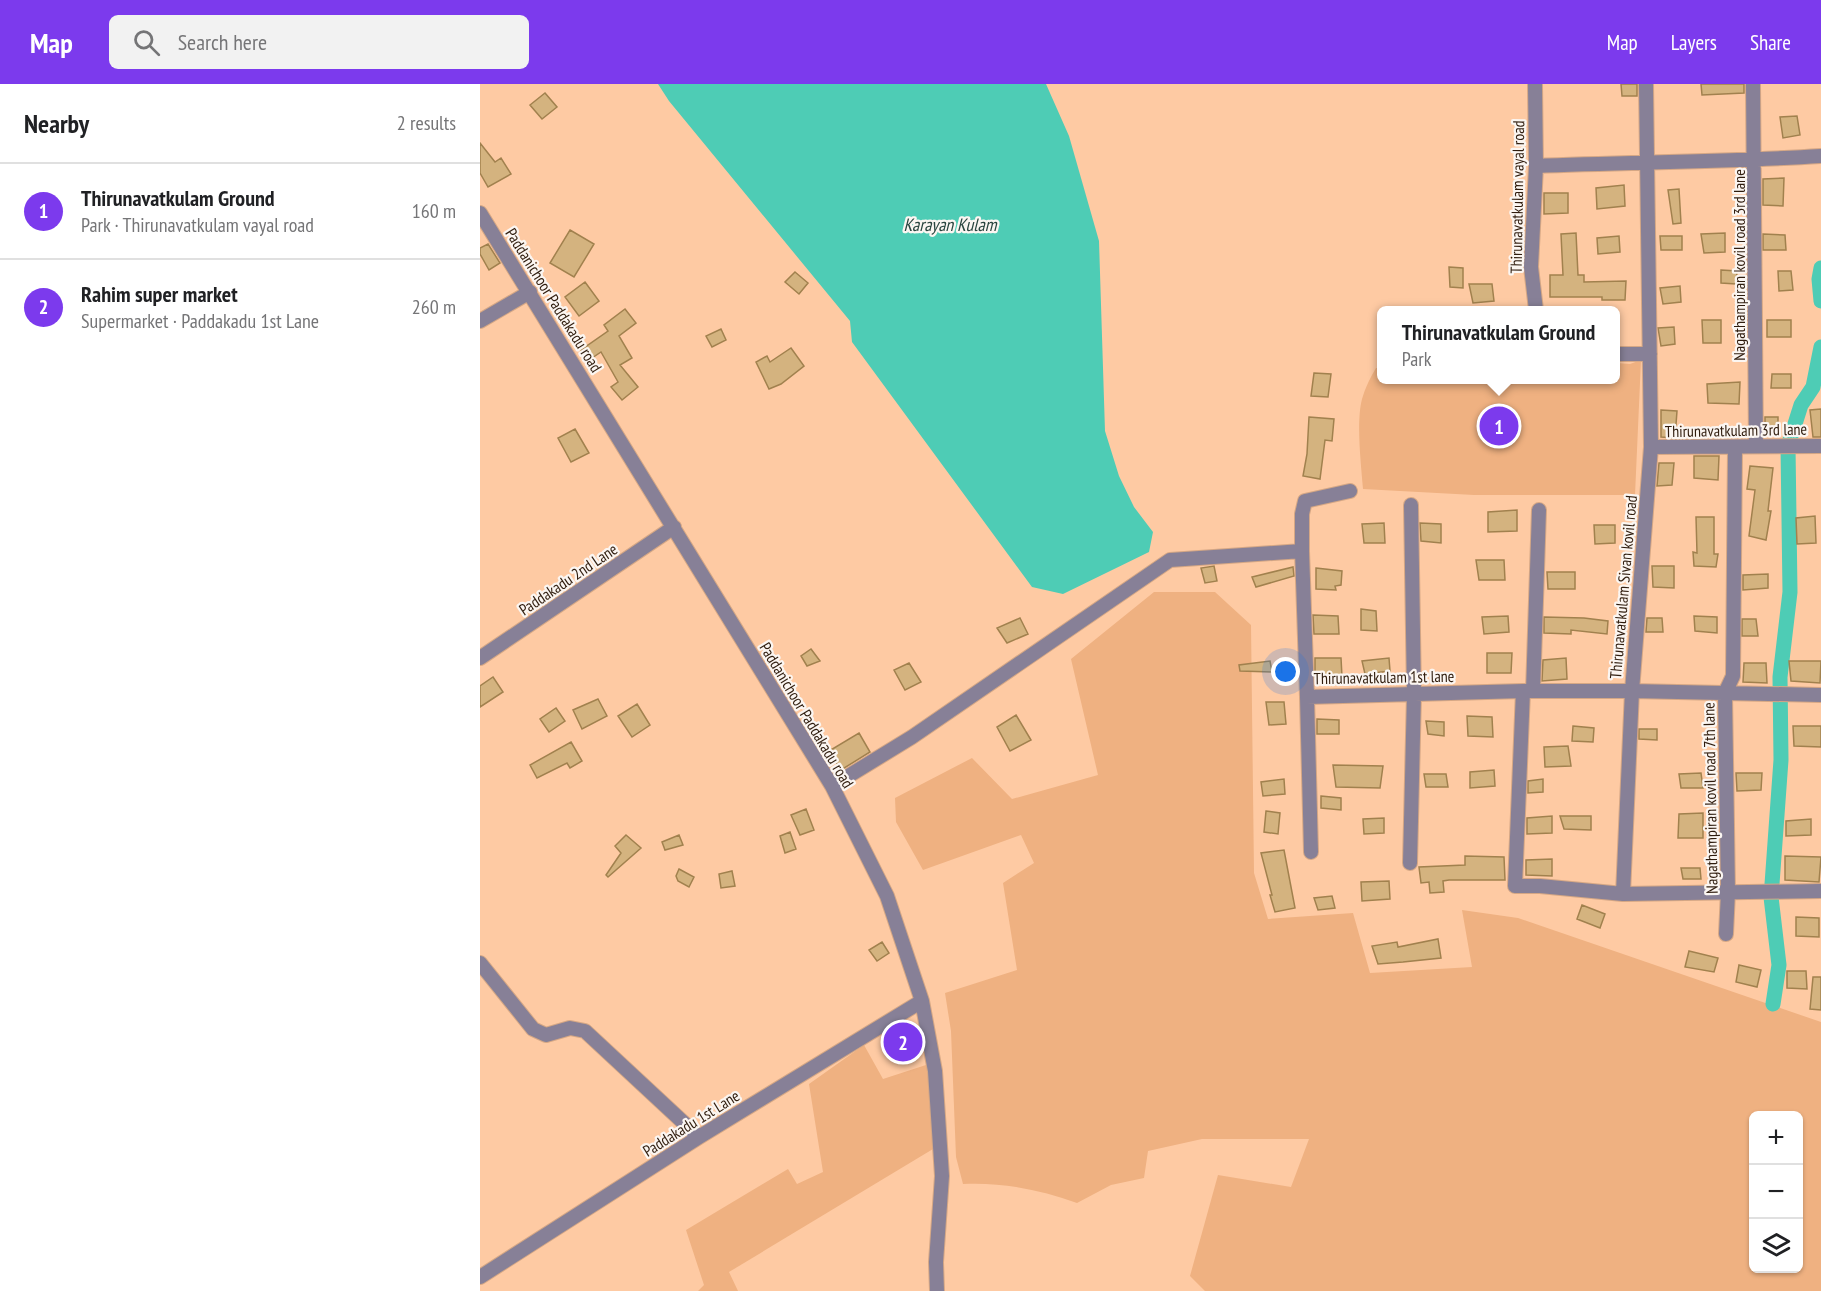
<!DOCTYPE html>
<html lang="en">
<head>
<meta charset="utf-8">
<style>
	:root { --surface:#fff; --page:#f2f2f2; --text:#202124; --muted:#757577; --line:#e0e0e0; --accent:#7c3aed }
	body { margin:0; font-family:"PT Sans Narrow",sans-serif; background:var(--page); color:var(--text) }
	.controls { position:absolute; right:18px; bottom:18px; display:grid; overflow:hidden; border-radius:9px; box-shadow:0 2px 4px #0004 }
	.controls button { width:54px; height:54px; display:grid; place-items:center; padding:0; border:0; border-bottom:2px solid var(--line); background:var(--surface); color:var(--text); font:30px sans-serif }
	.you { position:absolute; left:806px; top:588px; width:21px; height:21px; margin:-15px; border:4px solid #fff; border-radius:50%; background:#1a73e8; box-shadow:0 0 0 9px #1a73e833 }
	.badge { display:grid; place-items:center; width:39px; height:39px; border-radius:50%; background:var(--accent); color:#fff; font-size:20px; font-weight:700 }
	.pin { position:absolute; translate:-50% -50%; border:3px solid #fff; box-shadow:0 2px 6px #0006 }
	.popup { position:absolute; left:897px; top:222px; width:243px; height:78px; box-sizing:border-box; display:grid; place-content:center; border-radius:9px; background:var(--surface); filter:drop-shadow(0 2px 4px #0005); font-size:20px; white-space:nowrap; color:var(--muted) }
	.popup b { font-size:22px; color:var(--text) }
	.popup::after { content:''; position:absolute; left:50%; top:100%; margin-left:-12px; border:12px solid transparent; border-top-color:var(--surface) }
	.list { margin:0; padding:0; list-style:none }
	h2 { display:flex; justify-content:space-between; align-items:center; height:78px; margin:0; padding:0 24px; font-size:26px }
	h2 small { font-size:20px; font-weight:400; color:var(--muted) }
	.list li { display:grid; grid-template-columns:39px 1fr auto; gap:18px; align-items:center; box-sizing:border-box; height:96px; padding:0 24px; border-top:2px solid var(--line) }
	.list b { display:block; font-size:22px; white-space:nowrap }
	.list p { margin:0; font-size:20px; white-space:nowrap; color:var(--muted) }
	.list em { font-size:20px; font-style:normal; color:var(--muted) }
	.icon { flex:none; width:33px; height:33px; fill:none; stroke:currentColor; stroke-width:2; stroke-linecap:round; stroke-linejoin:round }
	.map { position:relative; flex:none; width:1341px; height:1207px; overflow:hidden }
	header { display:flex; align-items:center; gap:36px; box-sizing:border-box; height:84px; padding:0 30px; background:var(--accent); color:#fff }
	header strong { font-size:28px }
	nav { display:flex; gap:33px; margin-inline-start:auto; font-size:21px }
	.search { width:420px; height:54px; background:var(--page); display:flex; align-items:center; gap:15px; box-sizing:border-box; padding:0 21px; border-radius:9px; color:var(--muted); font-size:22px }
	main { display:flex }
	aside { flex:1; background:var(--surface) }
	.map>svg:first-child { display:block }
</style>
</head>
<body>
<header>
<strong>Map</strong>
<div class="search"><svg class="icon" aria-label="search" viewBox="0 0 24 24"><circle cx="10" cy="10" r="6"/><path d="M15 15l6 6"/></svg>Search here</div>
<nav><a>Map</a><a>Layers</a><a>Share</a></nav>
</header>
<main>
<aside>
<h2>Nearby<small>2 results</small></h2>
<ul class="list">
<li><span class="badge">1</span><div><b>Thirunavatkulam Ground</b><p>Park · Thirunavatkulam vayal road</p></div><em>160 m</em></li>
<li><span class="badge">2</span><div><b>Rahim super market</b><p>Supermarket · Paddakadu 1st Lane</p></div><em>260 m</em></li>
</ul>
</aside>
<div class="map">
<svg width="1341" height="1207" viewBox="0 0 1341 1207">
	<rect width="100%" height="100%" fill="#fecaa3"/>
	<path fill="#efb181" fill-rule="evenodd" d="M1161 276 1155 411H994L883 405C881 380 876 338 882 315 885 304 890 294 896 284H902V296H1136V279L1150 280Z
		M674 508H735L771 541 774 789 788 835 873 829 890 889 992 883 982 826 1038 834 1341 938V1207H725L710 1192 738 1091 811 1103 829 1055H722L668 1067 664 1094 631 1101 597 1119C561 1106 522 1098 483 1100L476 1073 471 947 465 909 537 886 523 799 554 779 541 751 443 786 416 738 415 714 492 674 532 715 618 691 591 575ZM1274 1032H1318V1184H1274Z
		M384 961 403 995 449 980 458 1062 249 1188 258 1207H218L224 1201 206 1146 308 1085 317 1100 343 1088 329 1000Z"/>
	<path fill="#4eccb5" d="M178 0H566L589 52 619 157 625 347 639 392 654 423 673 448 669 468 583 510 552 503 372 258 370 237 189 17Z"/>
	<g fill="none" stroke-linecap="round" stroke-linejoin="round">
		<path stroke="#4eccb5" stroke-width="15" d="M1341 184 1339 195 1341 217
			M1292 800 1301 676 1300 593 1310 508 1308 362 1321 321 1333 303 1341 263
			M1291 813 1299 881 1293 920"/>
	</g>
	<path fill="#d4b37f" stroke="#a1814e" stroke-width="1.5" d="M1141 0H1157V12H1142Z
		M1221 0H1264V9L1222 11Z
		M65 9 77 23 62 35 50 21Z
		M1317 32 1320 51 1303 54 1300 33Z
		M0 59 15 78 21 74 31 90 8 103 0 89Z
		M1304 94 1303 122 1283 121V95Z
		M1144 101 1145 122 1117 125 1116 104Z
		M1199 105 1201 139 1193 140 1188 106Z
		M1064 109H1088V129L1064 130Z
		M90 146 114 160 94 193 70 179Z
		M1096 149 1098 191H1104V198L1146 197 1145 216H1122V213H1070V191H1083L1081 150Z
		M1245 149V168L1224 169 1221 150Z
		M1283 150 1305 151 1306 166H1283Z
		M1139 152 1140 168 1118 170 1117 154Z
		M1180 152H1202V166H1181Z
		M8 160 20 179 9 186 0 170V164Z
		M969 183 983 184V204L970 203Z
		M1241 186 1257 187 1256 200 1241 199Z
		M1298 187H1311L1313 206 1299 207Z
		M315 188 328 199 319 210 305 198Z
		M105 198 119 217 99 232 85 213Z
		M989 200H1012L1014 217 993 219Z
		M1200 202 1201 218 1183 220 1180 204Z
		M145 225 156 239 139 252 152 274 140 281 158 303 142 316 131 303 138 298 121 268 109 276 101 266 128 247 124 241Z
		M1222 236H1241V259H1223Z
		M1287 236H1311V253H1287Z
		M1194 243 1195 260 1181 262 1178 244Z
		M241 245 246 256 232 263 226 252Z
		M311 264 324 282 301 300 289 305 276 278 287 272 290 278Z
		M834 289 851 290 848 313 831 312Z
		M1292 290H1311V304H1291Z
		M1260 298 1259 320 1228 319 1227 300Z
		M1341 325V353H1333L1330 326Z
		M1181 326 1197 327 1195 354 1181 353Z
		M829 333 854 335 852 357 845 356 840 395 823 392 827 370Z
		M1285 333H1298V350L1285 351Z
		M95 345 109 369 91 378 78 354Z
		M1214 372H1239L1238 396 1214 394Z
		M1179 379H1194L1192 401 1177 402Z
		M1270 382 1293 384 1288 427H1291L1286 456 1269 452 1275 406 1267 405Z
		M1037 426V447L1008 448V428Z
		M1335 432 1336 459 1317 460 1316 434Z
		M1216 433H1234V470H1238L1236 483 1214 482 1213 468 1217 469Z
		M904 439 905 459H884L882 440Z
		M940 439 961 440V459L941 457Z
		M1114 441H1135V459L1115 460Z
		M996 476H1024L1025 496H999Z
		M734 482 737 497 725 499 721 484Z
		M1172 482H1194V504L1173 503Z
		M813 483 814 492 776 503 772 493Z
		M836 484 862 487 861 501 855 502 856 506 836 505Z
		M1067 488H1095V505H1068Z
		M1288 490V504L1263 506V491Z
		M881 525 896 527 897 547 881 546Z
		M833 531 858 532 859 550H834Z
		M1028 532 1029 548 1004 550 1002 533Z
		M1214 532 1237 533V549L1215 547Z
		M1064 533 1104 534 1128 537 1127 550 1091 546V550L1064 549Z
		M540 534 548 550 527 559 517 544Z
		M1167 534H1182L1183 548H1166Z
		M1262 535H1276L1278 552H1262Z
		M331 565 340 577 327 582 321 572Z
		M1007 569H1032L1031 589H1007Z
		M835 574H861L862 593H835Z
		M909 574 910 587 885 590 882 577Z
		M1086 574 1087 595 1062 597 1063 576Z
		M790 577 792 588 760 587 759 581Z
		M1309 577H1341L1340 599 1311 597Z
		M429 579 441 598 425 606 414 586Z
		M1264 579H1286L1287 599 1263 598Z
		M13 593 23 608 0 623V602Z
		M118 615 127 632 102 645 93 626Z
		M786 618H804L806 640 789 641Z
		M157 620 170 641 152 653 138 632Z
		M76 624 85 637 69 648 60 635Z
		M536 631 551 656 530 667 517 643Z
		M987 632 1012 633 1013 653 988 652Z
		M837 635 859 636V650H837Z
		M946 637 964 638V652L948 650Z
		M1093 642 1114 644 1113 658 1092 657Z
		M1313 642H1341V663L1314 662Z
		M1159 645H1177V656L1159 655Z
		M379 649 390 668 361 686 349 667Z
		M91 658 102 677 90 684 87 679 57 694 50 681Z
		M1088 662 1091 682 1065 683 1064 663Z
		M853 681 903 682 900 704 856 703Z
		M1014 686 1015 702 990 704V688Z
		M1221 689 1223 704H1201L1199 690Z
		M1256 689H1282L1281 706 1257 707Z
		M944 690H966L968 703H946Z
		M804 695 805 710 783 712 781 698Z
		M1063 695V708L1048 709V697Z
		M841 712 861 714V726L841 724Z
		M326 725 334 746 320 751 311 731Z
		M786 727 800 729 798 750 784 748Z
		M1223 729V754H1198L1199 730Z
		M1072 732V749L1047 750V734Z
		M1080 732H1111V746L1084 745Z
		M904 734V749L884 750 883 735Z
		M1331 735V751L1306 752V737Z
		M310 748 316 765 305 769 300 752Z
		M146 751 161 764 128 793 126 791 141 769 135 762Z
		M199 751 203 761 185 766 182 758Z
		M804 766 815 824 795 828 790 811H792L781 769Z
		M985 772 1024 773 1025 796H969L963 797 964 808 950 809 949 798 941 799 939 783 985 781Z
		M1305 772 1341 773 1339 798 1305 796Z
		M1072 775V792L1046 791V776Z
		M1201 784H1220L1221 795H1203Z
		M199 785 214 793 209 803 198 797 196 792Z
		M252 787 255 802 241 804 239 790Z
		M909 797 910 815 882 817 881 798Z
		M852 812 855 824 838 826 834 814Z
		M1102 821 1125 830 1120 844 1097 835Z
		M1316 833 1339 834V853L1316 852Z
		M958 855 961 874 923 878 898 880 892 862 917 858 918 863Z
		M402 858 409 869 397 877 389 866Z
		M1209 867 1238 874 1234 888 1205 883Z
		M1259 881 1281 886 1277 903 1256 898Z
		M1307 887H1326L1327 905 1307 904Z
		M1333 893H1341V926L1330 925Z
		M427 937 441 969 418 978 406 950Z"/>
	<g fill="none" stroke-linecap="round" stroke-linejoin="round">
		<g stroke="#d5a785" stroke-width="16">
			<path id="minor" d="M1055 0 1056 82 1051 183 1056 226
				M1166 0 1171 363 1152 607 1143 810 1341 807
				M1273 0 1276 362
				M1056 82C1151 78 1246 78 1341 72
				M0 129 352 702 407 812 442 917 455 987 462 1092 456 1178 457 1207
				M0 237 50 208
				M1136 270H1170
				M1171 363 1341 362
				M822 467V430L825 417 870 407
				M0 574 194 443
				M1043 607 1035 802H1060L1143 810
				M1053 607 1059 426
				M827 613 831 768
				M352 702 432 653 690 476 822 467 827 613 1043 607H1152L1341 611
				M930 779 934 610 931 421
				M1246 850 1248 808 1245 609 1253 592 1255 363
				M0 879 53 945 66 951 90 944 105 947 219 1053
				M0 1193 219 1053 442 917"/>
		</g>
		<use href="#minor" stroke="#878097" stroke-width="14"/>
	</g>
	<g text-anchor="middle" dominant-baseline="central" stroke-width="4.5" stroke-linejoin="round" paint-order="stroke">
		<g font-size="16" fill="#2f1c0d" stroke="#fbf6f2">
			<text transform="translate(1037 113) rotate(-89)">Thirunavatkulam vayal road</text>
			<text transform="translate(1259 181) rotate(-90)">Nagathampiran kovil road 3rd lane</text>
			<text transform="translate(74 216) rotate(58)">Paddanichoor Paddakadu road</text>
			<text transform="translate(1256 346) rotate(-1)">Thirunavatkulam 3rd lane</text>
			<text transform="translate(88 495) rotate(-34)">Paddakadu 2nd Lane</text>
			<text transform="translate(1143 503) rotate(-85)">Thirunavatkulam Sivan kovil road</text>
			<text transform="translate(904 593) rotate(-1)">Thirunavatkulam 1st lane</text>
			<text transform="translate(327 631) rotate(59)">Paddanichoor Paddakadu road</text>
			<text transform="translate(1230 714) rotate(-91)">Nagathampiran kovil road 7th lane</text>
			<text transform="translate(211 1039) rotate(-32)">Paddakadu 1st Lane</text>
		</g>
		<g font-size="18" font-style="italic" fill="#29453f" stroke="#fbf6f2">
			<text x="470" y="140">Karayan Kulam</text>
		</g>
	</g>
</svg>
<div class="controls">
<button>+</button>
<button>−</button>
<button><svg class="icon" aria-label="layers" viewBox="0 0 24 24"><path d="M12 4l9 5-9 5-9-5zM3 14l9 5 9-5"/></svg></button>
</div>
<div class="you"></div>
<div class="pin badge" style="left:1019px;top:342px">1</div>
<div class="popup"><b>Thirunavatkulam Ground</b>Park</div>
<div class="pin badge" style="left:423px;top:958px">2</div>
</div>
</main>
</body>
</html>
